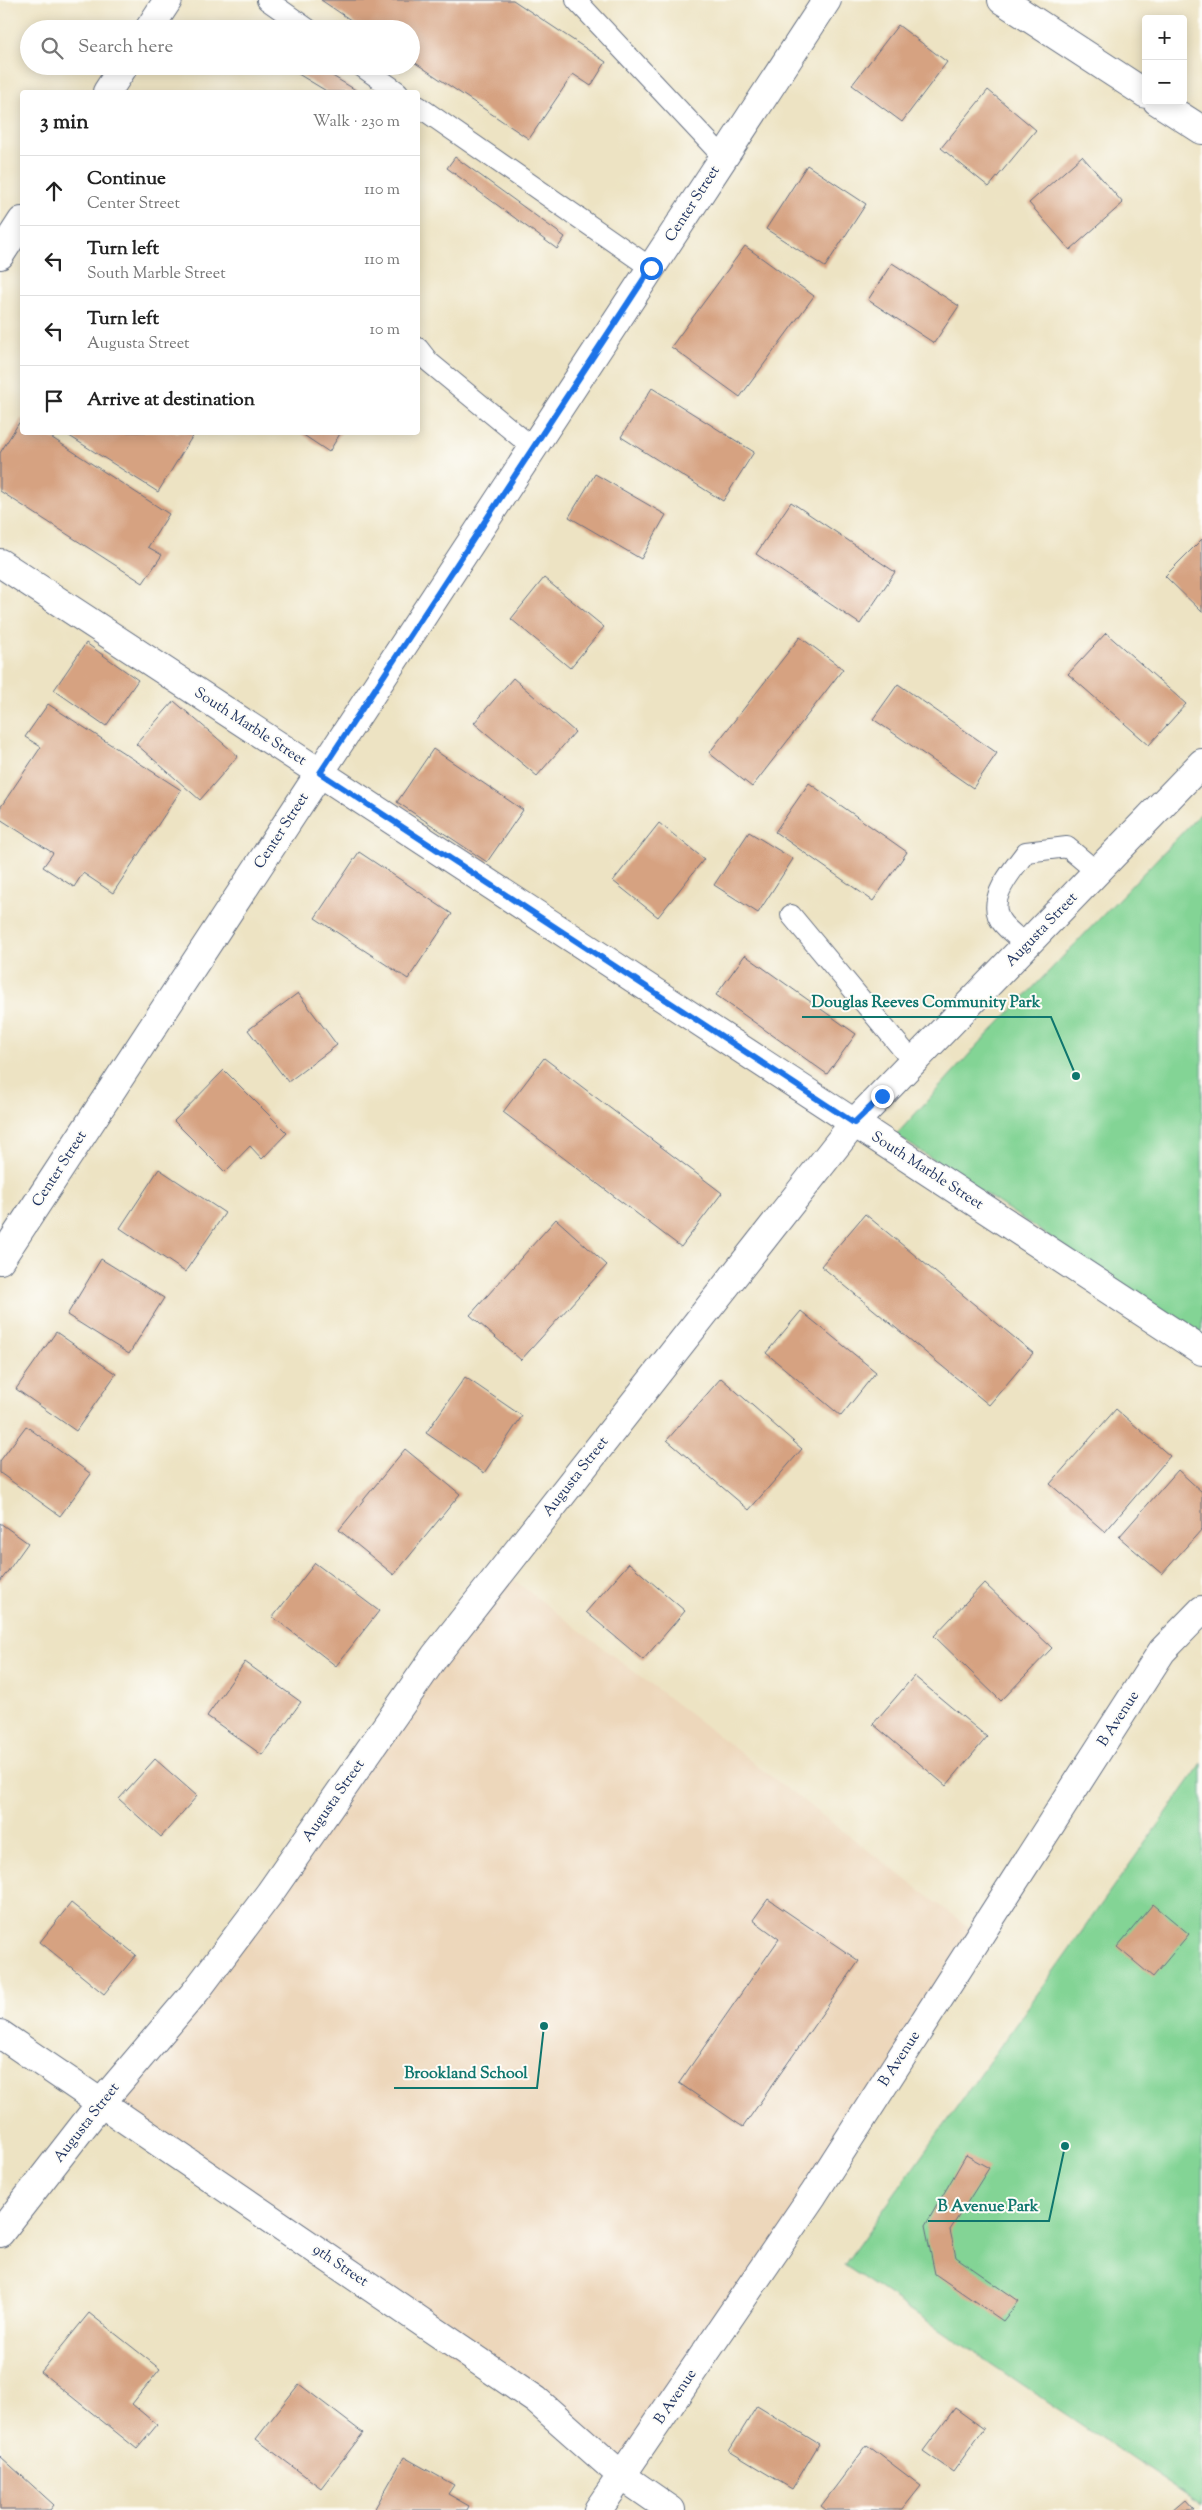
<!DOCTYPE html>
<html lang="en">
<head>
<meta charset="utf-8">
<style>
	:root { --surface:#fff; --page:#f2f2f2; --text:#222; --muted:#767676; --line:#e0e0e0 }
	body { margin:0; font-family:"Sorts Mill Goudy",serif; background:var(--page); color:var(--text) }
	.controls { position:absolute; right:15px; top:15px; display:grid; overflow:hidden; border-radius:5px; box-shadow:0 2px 12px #0003 }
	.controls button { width:45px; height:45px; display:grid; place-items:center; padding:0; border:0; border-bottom:1px solid var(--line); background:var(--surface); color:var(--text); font:25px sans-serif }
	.stop { position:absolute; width:15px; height:15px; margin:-11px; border:4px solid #1a73e8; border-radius:50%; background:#fff }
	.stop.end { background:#1a73e8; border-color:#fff; box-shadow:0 1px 5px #0008 }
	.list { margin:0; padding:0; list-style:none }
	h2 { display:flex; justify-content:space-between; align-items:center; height:65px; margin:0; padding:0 20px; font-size:21px }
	h2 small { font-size:16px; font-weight:400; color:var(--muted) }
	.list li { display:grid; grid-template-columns:32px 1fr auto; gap:15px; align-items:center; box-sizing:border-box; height:70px; padding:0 20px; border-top:1px solid var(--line) }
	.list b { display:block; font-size:19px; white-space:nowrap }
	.list p { margin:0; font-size:16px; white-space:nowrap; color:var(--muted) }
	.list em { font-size:16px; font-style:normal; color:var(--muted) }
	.icon { flex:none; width:28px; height:28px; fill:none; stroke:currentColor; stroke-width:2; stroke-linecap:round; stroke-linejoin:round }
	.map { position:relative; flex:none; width:1202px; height:2510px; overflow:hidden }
	.search { position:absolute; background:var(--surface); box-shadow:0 2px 12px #0003; left:20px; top:20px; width:400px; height:55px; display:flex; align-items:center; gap:12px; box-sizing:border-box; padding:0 18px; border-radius:28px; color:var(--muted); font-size:19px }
	.panel { position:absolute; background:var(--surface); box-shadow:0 2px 12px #0003; left:20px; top:90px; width:400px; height:345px; border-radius:5px }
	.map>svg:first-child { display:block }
</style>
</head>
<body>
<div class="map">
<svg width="1202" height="2510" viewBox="0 0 1202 2510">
	<rect width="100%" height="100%" fill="#fdfcf7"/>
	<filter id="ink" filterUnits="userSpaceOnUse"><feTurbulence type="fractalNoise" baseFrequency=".02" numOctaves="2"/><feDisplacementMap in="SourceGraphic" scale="10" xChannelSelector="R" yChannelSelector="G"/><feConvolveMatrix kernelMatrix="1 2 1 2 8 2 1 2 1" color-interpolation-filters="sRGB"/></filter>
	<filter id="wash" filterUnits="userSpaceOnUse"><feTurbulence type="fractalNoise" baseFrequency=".0096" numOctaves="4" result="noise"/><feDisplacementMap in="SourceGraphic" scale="20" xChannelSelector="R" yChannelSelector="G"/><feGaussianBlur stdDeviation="1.12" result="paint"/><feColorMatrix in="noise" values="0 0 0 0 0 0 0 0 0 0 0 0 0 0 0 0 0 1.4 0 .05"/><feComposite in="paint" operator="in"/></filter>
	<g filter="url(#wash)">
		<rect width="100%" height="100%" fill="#ede3c3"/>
		<path fill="#edd7bb" d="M502 1571 979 1935 622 2476 101 2103Z"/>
		<path fill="#83d495" stroke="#4f827a" d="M1202 812V1338L896 1135 975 1048Z
			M1202 1763V2506L844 2265Z"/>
		<g id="blocks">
			<path fill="#d6a281" d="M321 0H513L606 62 591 86 573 74 529 139 411 60V29H364Z
				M898 25 947 62 902 122 852 85Z
				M285 66H316L359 92H328Z
				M988 90 1036 130 989 187 941 148Z
				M1082 156 1123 203 1070 250 1029 203Z
				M455 157 565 237 557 249 447 168Z
				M807 165 866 204 825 267 766 229Z
				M745 246 814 296 740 397 671 347Z
				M892 263 959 306 934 343 868 300Z
				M652 388 754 452 723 501 621 437Z
				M22 418V432H43L169 514 148 547 162 555 143 583 0 491V453Z
				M63 432H195L158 492Z
				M299 432H341L329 452Z
				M595 474 666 515 641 559 569 517Z
				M791 502 895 572 860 624 756 554Z
				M1202 539V612L1165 576Z
				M544 578 604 627 570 668 511 619Z
				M1106 633 1186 704 1149 745 1068 674Z
				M800 637 843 669 752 787 709 753Z
				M86 643 138 680 106 726 54 690Z
				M513 678 575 732 537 776 474 723Z
				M898 684 997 753 973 788 873 719Z
				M174 701 238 756 200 800 136 744Z
				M48 704 181 790 113 893 83 873 74 887 43 867 53 853 0 819V808L41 747 25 737Z
				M433 749 523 810 487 862 397 802Z
				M809 783 907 852 873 901 775 832Z
				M659 823 704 859 658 917 613 881Z
				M749 832 793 859 758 913 714 885Z
				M359 852 452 914 408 979 315 918Z
				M745 955 856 1034 827 1074 716 995Z
				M298 993 337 1045 288 1082 248 1030Z
				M544 1058 722 1193 681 1247 503 1112Z
				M224 1070 287 1133 262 1159 250 1146 225 1172 174 1121Z
				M159 1169 225 1213 185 1272 120 1228Z
				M865 1214 1033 1353 989 1405 821 1266Z
				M556 1219 607 1265 521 1360 470 1315Z
				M101 1259 164 1298 129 1354 67 1315Z
				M801 1311 876 1372 841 1416 766 1353Z
				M56 1332 116 1374 76 1431 16 1389Z
				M465 1377 522 1416 484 1473 426 1433Z
				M721 1378 802 1449 749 1510 667 1440Z
				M1116 1409 1170 1456 1105 1532 1050 1484Z
				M26 1426 91 1474 60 1516 0 1473V1461Z
				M405 1449 460 1494 394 1575 339 1530Z
				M1178 1470 1202 1492V1529L1162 1574 1119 1537Z
				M0 1523 28 1543 0 1582Z
				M315 1563 379 1611 336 1666 273 1617Z
				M629 1563 685 1611 643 1660 586 1612Z
				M984 1583 1052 1648 1001 1701 934 1636Z
				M245 1662 301 1702 262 1755 207 1716Z
				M914 1676 987 1737 946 1786 873 1724Z
				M155 1759 197 1796 161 1837 119 1799Z
				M768 1899 859 1961 743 2127 679 2083 779 1939 753 1920Z
				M71 1903 136 1955 104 1994 40 1942Z
				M1153 1904 1189 1934 1153 1977 1117 1947Z
				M966 2155 989 2168 950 2230 956 2257 1019 2301 1003 2321 935 2274 925 2226Z
				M89 2313 160 2369 132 2404 157 2425 137 2449 41 2372Z
				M299 2384 363 2433 321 2488 256 2439Z
				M757 2406 819 2444 792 2489 729 2451Z
				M955 2408 984 2429 953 2472 923 2451Z
				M867 2445 921 2486 902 2510H826L821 2506Z
				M0 2456 54 2505 50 2510H0Z
				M404 2457 454 2485 448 2494 469 2506 467 2510H374Z
				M1185 2499 1195 2510H1172Z"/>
		</g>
	</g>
	<g filter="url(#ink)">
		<use href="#blocks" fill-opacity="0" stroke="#646e81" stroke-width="1"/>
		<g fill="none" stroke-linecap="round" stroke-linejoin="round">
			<g stroke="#646e81" stroke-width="22">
				<path id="lane" d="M267 0 308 29
					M576 0 724 158
					M361 66 398 92
					M418 106 651 268
					M418 348 429 362 532 447
					M791 915 914 1063
					M1027 945C1019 939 1010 932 1003 924 983 901 1013 870 1026 852L1067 847 1097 872"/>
			</g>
			<g stroke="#646e81" stroke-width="30">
				<path id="street" d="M1002 0 1146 94
					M1157 101 1202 130
					M0 563 1202 1351
					M0 1260 827 0
					M0 2233 101 2103 196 1991 269 1894 435 1656 854 1123 1202 763
					M598 2510 813 2195 1162 1651 1202 1610"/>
			</g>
			<g stroke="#646e81" stroke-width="30">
				<path id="primary" d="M149 29 168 0
					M107 92 124 66
					M0 255 22 221
					M0 2034 536 2400 622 2476 671 2510"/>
			</g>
			<use href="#lane" stroke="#fff" stroke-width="20"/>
			<use href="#street" stroke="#fff" stroke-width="28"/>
			<use href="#primary" stroke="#fff" stroke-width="28"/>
		</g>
	</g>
	<g fill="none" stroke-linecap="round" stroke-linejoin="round" filter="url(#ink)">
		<path stroke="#1a73e8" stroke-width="6" d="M651 268 320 773 854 1123 882 1096"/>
	</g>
	<g text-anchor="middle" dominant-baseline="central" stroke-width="4" stroke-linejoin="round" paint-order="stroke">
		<g font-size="15" fill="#1b2f5e" stroke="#fdfcf7">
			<text transform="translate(693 204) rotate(-57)">Center Street</text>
			<text transform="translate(250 727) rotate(33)">South Marble Street</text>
			<text transform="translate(282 831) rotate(-57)">Center Street</text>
			<text transform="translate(1042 930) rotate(-46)">Augusta Street</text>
			<text transform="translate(60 1169) rotate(-57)">Center Street</text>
			<text transform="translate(927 1171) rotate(33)">South Marble Street</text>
			<text transform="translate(576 1477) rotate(-52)">Augusta Street</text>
			<text transform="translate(1119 1719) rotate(-57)">B Avenue</text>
			<text transform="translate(334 1801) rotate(-55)">Augusta Street</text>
			<text transform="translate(900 2059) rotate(-57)">B Avenue</text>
			<text transform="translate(87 2123) rotate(-52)">Augusta Street</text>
			<text transform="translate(340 2266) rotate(34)">9th Street</text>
			<text transform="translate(676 2397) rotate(-56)">B Avenue</text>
		</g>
	</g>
	<path fill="none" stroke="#0f766e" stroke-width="2" d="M1076 1076L1051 1017H802M544 2026L537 2088H394M1065 2146L1049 2221H928"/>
	<g fill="#0f766e" stroke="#fdfcf7" stroke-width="2">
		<circle cx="1076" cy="1076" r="5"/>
		<circle cx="544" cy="2026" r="5"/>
		<circle cx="1065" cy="2146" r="5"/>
	</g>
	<g font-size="16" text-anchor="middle" font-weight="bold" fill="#0f766e" stroke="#fdfcf7" stroke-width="4" stroke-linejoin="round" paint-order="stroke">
		<text x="926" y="1007">Douglas Reeves Community Park</text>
		<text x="466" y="2078">Brookland School</text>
		<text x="988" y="2211">B Avenue Park</text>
	</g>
</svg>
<div class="controls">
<button>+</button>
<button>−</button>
</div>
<div class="stop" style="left:651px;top:268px"></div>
<div class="stop end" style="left:882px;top:1096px"></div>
<div class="search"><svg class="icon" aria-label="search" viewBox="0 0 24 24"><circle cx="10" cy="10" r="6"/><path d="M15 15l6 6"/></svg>Search here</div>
<section class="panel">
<h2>3 min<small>Walk · 230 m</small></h2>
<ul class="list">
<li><svg class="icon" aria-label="ahead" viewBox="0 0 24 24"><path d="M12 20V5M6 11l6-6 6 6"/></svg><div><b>Continue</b><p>Center Street</p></div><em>110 m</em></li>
<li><svg class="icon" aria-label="left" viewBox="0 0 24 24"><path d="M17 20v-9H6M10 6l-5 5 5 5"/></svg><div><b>Turn left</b><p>South Marble Street</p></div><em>110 m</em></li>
<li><svg class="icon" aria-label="left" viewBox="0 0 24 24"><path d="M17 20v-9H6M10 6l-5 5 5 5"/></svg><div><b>Turn left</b><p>Augusta Street</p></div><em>10 m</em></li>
<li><svg class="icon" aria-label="arrive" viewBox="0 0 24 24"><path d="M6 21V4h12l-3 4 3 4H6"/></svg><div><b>Arrive at destination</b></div></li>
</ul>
</section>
</div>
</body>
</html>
